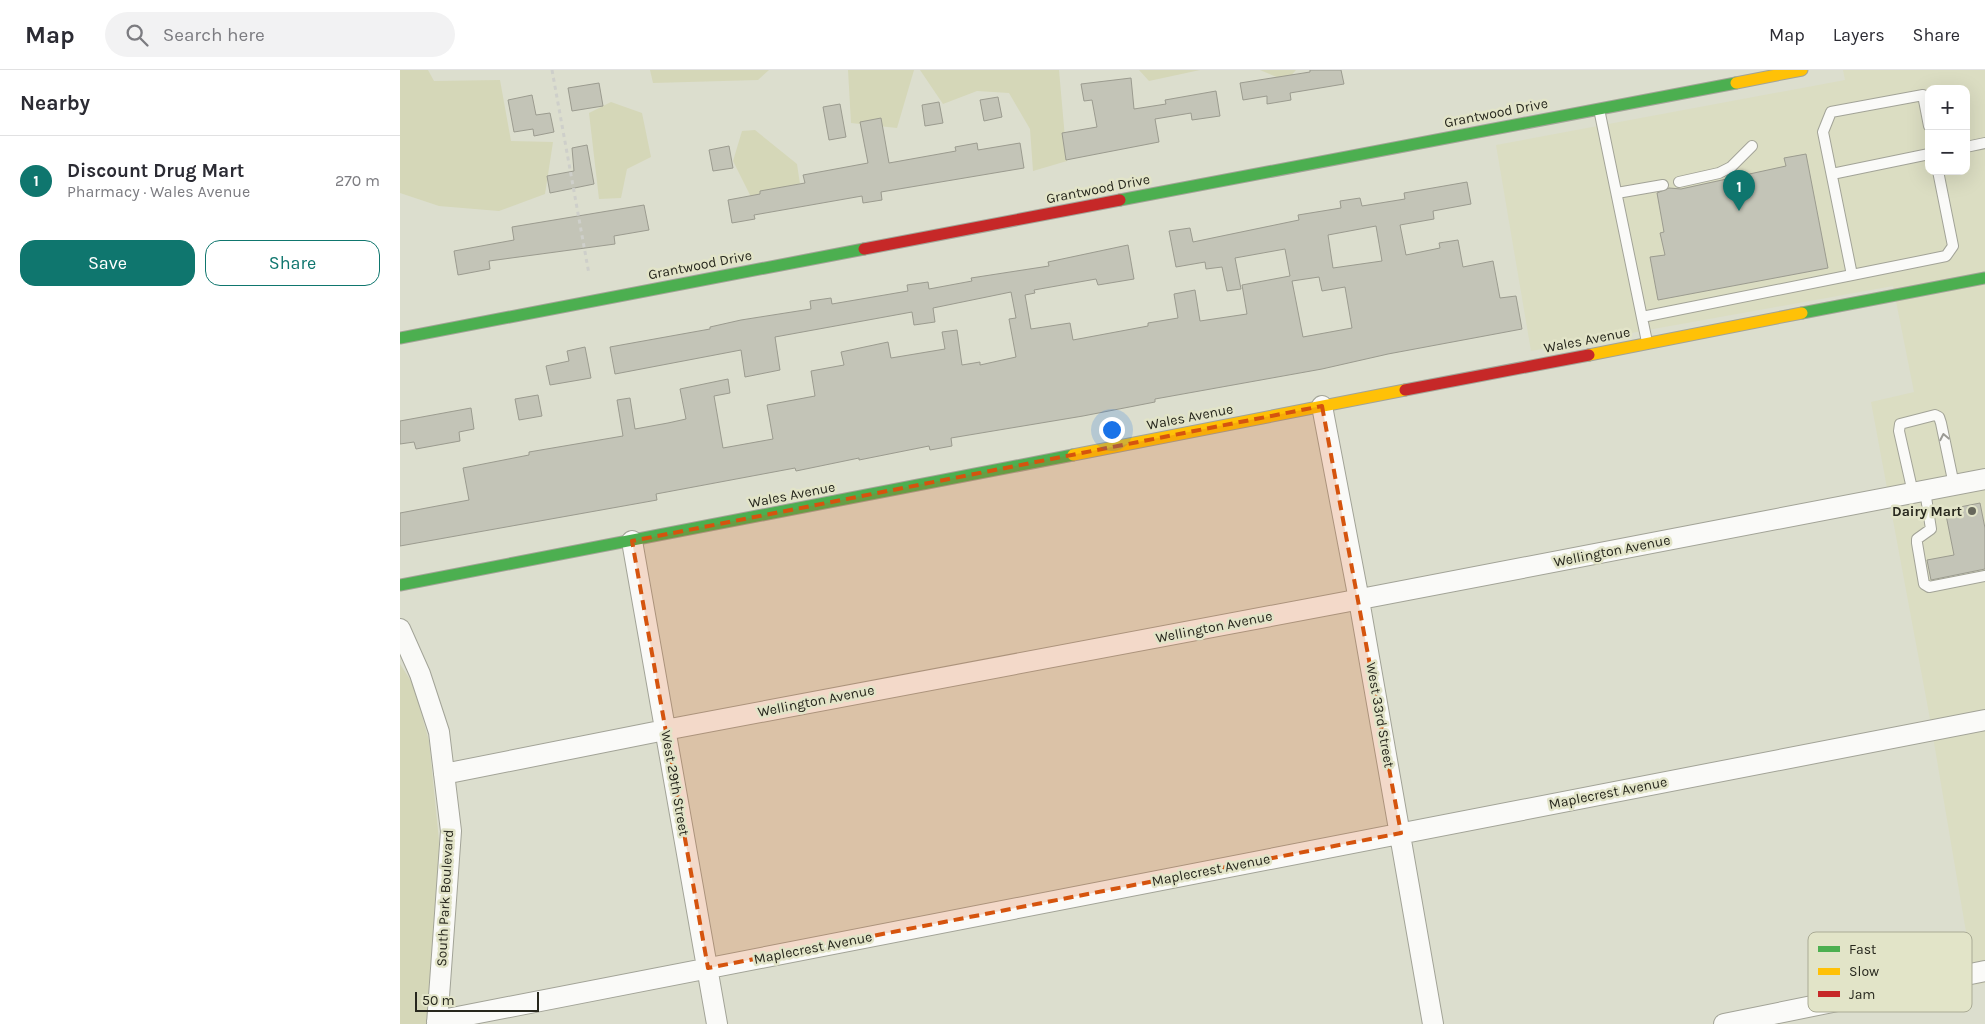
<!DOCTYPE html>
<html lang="en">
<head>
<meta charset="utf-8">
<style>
	:root { --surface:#fff; --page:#f2f2f3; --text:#2b2b33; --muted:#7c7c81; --line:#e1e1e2; --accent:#0f766e }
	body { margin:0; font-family:Karla,sans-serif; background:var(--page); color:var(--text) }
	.controls { position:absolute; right:15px; top:15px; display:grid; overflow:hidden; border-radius:10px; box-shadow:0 5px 20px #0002 }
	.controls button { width:45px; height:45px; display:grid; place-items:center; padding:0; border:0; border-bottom:1px solid var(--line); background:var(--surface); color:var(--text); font:25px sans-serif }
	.scale { position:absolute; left:15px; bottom:12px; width:124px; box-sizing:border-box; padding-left:5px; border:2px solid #27271d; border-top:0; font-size:14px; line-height:18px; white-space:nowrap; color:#27271d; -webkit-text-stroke:4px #e2e4c8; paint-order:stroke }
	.you { position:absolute; left:711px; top:359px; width:18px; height:18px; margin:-12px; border:4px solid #fff; border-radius:50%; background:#1a73e8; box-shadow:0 0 0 8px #1a73e833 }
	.badge { display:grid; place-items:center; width:32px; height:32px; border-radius:50%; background:var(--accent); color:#fff; font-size:16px; font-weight:700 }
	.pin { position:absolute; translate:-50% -41px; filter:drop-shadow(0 1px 2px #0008) }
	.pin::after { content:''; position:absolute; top:26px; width:18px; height:15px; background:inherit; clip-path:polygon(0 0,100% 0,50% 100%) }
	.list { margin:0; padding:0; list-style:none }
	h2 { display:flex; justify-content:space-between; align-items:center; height:65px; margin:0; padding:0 20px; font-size:21px }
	h2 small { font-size:16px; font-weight:400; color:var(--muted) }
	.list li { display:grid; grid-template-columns:32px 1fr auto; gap:15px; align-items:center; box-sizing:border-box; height:90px; padding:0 20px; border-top:1px solid var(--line) }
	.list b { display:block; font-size:19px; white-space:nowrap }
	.list p { margin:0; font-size:16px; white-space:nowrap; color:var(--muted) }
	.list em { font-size:16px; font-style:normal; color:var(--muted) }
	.actions { display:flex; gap:10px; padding:15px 20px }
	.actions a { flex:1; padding:11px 0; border:1px solid var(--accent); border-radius:15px; text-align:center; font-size:18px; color:var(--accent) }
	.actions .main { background:var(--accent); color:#fff }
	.icon { flex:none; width:28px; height:28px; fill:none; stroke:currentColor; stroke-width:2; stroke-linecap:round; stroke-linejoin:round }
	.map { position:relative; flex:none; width:1585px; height:954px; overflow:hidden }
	header { display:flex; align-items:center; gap:30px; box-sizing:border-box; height:70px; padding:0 25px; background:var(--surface); border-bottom:1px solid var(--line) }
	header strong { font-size:24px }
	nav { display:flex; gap:28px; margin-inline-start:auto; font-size:18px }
	.search { width:350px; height:45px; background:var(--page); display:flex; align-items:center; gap:12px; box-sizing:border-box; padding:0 18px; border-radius:28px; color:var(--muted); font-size:19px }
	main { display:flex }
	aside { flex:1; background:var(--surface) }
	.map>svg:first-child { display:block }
</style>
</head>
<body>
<header>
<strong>Map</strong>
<div class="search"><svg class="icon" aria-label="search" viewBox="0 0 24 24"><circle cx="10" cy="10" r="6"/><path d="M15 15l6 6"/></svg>Search here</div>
<nav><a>Map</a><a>Layers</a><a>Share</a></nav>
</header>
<main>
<aside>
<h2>Nearby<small></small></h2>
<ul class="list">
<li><span class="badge">1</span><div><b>Discount Drug Mart</b><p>Pharmacy · Wales Avenue</p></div><em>270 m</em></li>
</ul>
<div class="actions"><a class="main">Save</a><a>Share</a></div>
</aside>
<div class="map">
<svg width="1585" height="954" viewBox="0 0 1585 954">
	<rect width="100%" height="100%" fill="#dcdece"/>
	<path fill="#dbddc2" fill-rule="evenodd" d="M1443 0H1585V913L1575 915 1530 649 1471 332 1514 322 1493 216 1131 281 1096 75 1445 10ZM1529 19H1566V101H1529Z"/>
	<path fill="#d5d7b8" d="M0 0H28L34 11 100 10 111 71 153 72 145 124 99 141 39 136 0 123Z
		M250 0H369L358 10 253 13Z
		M448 0H514L497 58 451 53Z
		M520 0H659L667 91 633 101 630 59 609 23 577 21 543 34Z
		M739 0H800L749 11Z
		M860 0H896L886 11Z
		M211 32 242 43 251 87 227 99 221 128 199 129 189 43Z
		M355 60 397 94 400 114 375 134 351 127 333 91 342 61Z
		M0 594 13 614 29 671 41 790 26 954H0Z"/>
	<path fill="#c3c4b7" stroke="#9b9b8f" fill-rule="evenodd" d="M910 0H941L944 14 890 23 891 30 867 34V26L843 30 840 13 910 2Z
		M731 8 734 39 766 34 765 30 816 21 820 46 792 50 791 43 755 49 759 72 666 90 662 63 697 57 692 30 684 31 681 14Z
		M199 13 203 36 172 41 168 18Z
		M132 25 136 45 150 43 154 62 134 66 133 59 114 62 108 30Z
		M598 27 602 47 584 51 580 30Z
		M539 32 543 53 525 56 522 35Z
		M440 34 446 67 429 70 423 37Z
		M481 48 489 93 556 81 555 77 577 73 578 80 620 73 624 98 481 122 482 130 463 133 462 126 354 145 355 149 332 153 328 130 360 124V121L405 113 403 105 468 93 460 52Z
		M187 75 194 114 150 123 147 106 174 101 172 78Z
		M329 76 333 98 313 101 309 80Z
		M1406 84 1428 198 1258 230 1250 187 1265 185 1260 163 1264 162 1257 123 1269 118 1281 119 1386 96 1384 88Z
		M1067 112 1071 134 1033 141 1034 149 1000 155 1006 185 1040 178 1039 173 1058 170 1063 197 1093 191 1100 228 1116 226 1122 259 988 284 922 299 755 329V332L683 346 551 368 552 376 530 380 529 376 459 390V388L396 401 395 398 256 424 257 430 0 476V443L69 430 63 398 129 385V382L223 366 217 330 230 328 235 359 268 353 286 349 280 319 328 309 330 323 314 326 323 378 373 369 367 335 415 326 411 301 444 295 441 282 488 272 491 288 545 279 542 262 557 260 562 295 580 292V295L616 287 609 249 616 248 611 222 533 238 535 252 514 255 512 242 375 267 380 300 345 307 341 280 215 304 210 277 310 259V257L341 250 411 239 410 231 431 228 432 234 508 221 507 215 528 212 529 219 572 211 571 208 649 196 648 192 728 175 734 209 698 215 696 209 634 220 635 223 625 225 631 259 670 253 673 270 748 256V253L778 248 774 224 795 220 800 251 847 244 842 215 890 206 885 179 835 188 841 219 827 221 822 197 806 199 805 192 776 197 769 161 790 158 793 172 899 150 898 145 941 138 940 131 960 128 962 136 1005 129 1004 123ZM976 156 982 191 933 198 928 165ZM919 207 922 221 945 217 952 258 903 267 892 211Z
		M244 135 249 160 214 166 215 174 89 191 90 199 58 205 54 181 114 170 112 157Z
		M185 277 191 308 150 315 146 296 169 291 167 281Z
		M138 325 142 346 119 350 115 329Z
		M71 338 74 359 59 362 60 371 16 379 14 372 0 374V351Z
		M1580 433 1585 458V499L1531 510 1527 490 1554 485 1545 440Z"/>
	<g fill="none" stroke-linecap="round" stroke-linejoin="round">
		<g stroke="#a2a397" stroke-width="12">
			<path id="lane" d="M1199 39 1247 272
				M1566 77 1585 73
				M1432 104 1529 84
				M1279 112 1319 103 1331 97 1352 76
				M1217 123 1263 115
				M1452 205 1546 186 1553 176 1538 101
				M1242 247 1452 205 1423 62 1431 42 1523 25 1529 56
				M1525 421 1531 459 1517 469V473L1524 514 1529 517 1585 506
				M1513 423 1499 361 1500 354 1535 345 1539 347 1541 353 1554 415"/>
		</g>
		<g stroke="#a2a397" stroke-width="22">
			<path id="street" d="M922 336 959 530 1033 954
				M232 471 317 954
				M0 559 20 604 39 662 51 761 37 954
				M44 704 265 660 945 532 1585 409
				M37 951 1585 650
				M1324 954 1585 901"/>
		</g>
		<g stroke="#a2a397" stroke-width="13">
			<path id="fast" d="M720 130 1336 13
				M1402 243 1585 208
				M0 268 464 179
				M0 515 673 385"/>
		</g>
		<g stroke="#a2a397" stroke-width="13">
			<path id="slow" d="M1336 13 1402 0
				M1189 285 1402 243
				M673 385 1005 320"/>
		</g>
		<g stroke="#a2a397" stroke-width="13">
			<path id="jam" d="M464 179 720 130
				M1005 320 1189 285"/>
		</g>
		<path stroke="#cecfca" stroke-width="3" stroke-dasharray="4 4" stroke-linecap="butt" d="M152 0 189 204"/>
		<use href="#lane" stroke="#fafaf8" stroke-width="10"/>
		<use href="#street" stroke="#fafaf8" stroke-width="20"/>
		<use href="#fast" stroke="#4caf50" stroke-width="11"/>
		<use href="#slow" stroke="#ffc107" stroke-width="11"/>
		<use href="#jam" stroke="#c62828" stroke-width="11"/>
	</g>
	<defs><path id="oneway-chevron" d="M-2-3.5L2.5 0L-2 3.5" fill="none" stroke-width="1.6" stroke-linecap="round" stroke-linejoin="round" transform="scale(1.25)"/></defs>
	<use stroke="#9b9b95" href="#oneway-chevron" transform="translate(1544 367) rotate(-101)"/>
	<path fill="#d5540e" fill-opacity="0.2" stroke="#d5540e" stroke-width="4" stroke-dasharray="10 6" stroke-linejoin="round" d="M922 336 1001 763 308 898 232 471Z"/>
	<circle fill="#66675b" stroke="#e2e4c8" stroke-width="2" cx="1572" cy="441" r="5"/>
	<g text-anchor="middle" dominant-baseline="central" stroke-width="5" stroke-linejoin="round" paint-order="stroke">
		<g font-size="14" fill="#27271d" stroke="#e2e4c8">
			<text transform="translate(1096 43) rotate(-11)">Grantwood Drive</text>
			<text transform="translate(698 119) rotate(-11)">Grantwood Drive</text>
			<text transform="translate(300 195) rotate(-11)">Grantwood Drive</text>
			<text transform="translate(1187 270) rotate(-11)">Wales Avenue</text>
			<text transform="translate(790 347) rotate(-11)">Wales Avenue</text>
			<text transform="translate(392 425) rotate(-11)">Wales Avenue</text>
			<text transform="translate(1212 481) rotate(-11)">Wellington Avenue</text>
			<text transform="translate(814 557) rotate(-11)">Wellington Avenue</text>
			<text transform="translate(416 631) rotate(-11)">Wellington Avenue</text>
			<text transform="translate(980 645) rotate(80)">West 33rd Street</text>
			<text transform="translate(275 713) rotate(80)">West 29th Street</text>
			<text transform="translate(1208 723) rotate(-11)">Maplecrest Avenue</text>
			<text transform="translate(811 800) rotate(-11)">Maplecrest Avenue</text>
			<text transform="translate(45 828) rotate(-87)">South Park Boulevard</text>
			<text transform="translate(413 878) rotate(-11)">Maplecrest Avenue</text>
		</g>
		<g font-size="14" font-weight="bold" fill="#27271d" stroke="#e2e4c8" text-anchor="end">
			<text x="1562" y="441">Dairy Mart</text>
		</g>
	</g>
	<rect x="1408" y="862" width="164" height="80" rx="8" fill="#e2e4c8" stroke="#aaab95" stroke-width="1"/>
	<rect x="1418" y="876" width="22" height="6" fill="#4caf50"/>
	<rect x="1418" y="898" width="22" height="7" fill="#ffc107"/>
	<rect x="1418" y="921" width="22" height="6" fill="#c62828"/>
	<g font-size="14" fill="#27271d">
		<text x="1449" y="884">Fast</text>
		<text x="1449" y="906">Slow</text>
		<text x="1449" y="929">Jam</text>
	</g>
</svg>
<div class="controls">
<button>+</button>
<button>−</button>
</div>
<div class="scale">50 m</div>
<div class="you"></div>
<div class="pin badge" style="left:1339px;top:141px">1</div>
</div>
</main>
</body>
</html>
